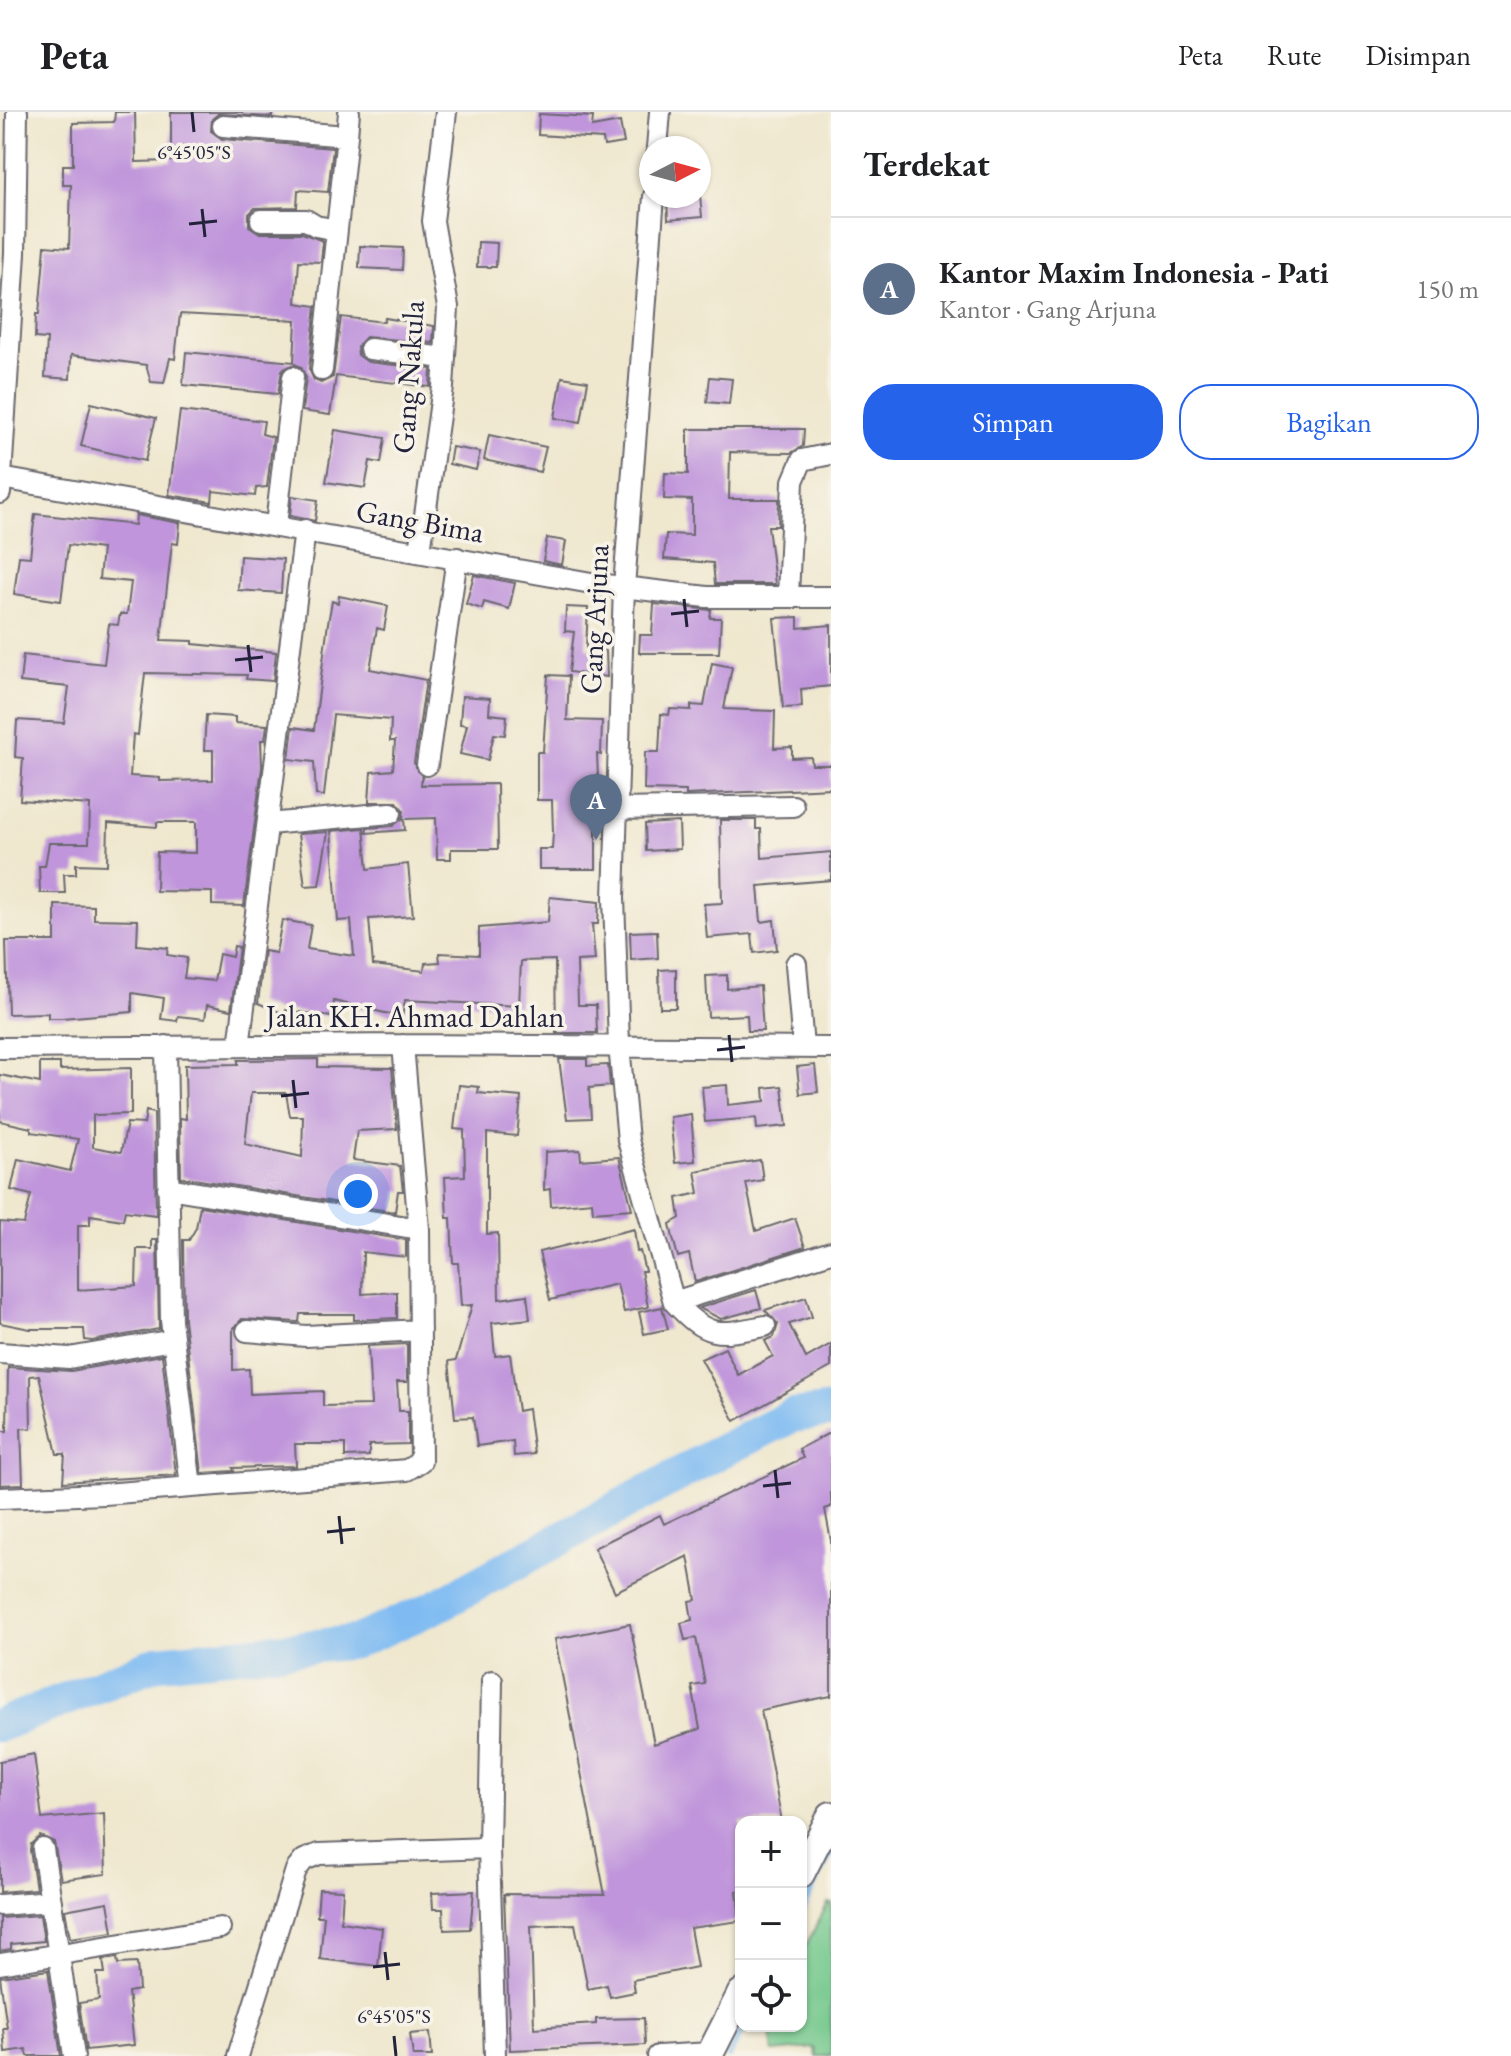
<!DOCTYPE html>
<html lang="id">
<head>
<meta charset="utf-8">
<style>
	:root { --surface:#fff; --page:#f2f2f2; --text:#202124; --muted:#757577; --line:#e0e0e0; --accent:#2563eb }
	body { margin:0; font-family:"EB Garamond",serif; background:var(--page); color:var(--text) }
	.controls { position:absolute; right:24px; bottom:24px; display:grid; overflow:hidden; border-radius:16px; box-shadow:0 2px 6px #0004 }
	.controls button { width:72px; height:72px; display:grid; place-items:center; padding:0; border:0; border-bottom:2px solid var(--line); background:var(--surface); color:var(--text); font:40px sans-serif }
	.compass { position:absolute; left:639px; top:24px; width:72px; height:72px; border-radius:50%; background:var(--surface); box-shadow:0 2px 6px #0004; rotate:84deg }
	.you { position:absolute; left:358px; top:1082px; width:28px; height:28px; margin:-20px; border:6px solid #fff; border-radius:50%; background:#1a73e8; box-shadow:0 0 0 12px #1a73e833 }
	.badge { display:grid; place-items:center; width:52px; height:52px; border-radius:50%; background:var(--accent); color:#fff; font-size:26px; font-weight:700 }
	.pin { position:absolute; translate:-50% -66px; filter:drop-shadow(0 2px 4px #0008) }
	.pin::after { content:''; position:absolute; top:42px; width:28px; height:24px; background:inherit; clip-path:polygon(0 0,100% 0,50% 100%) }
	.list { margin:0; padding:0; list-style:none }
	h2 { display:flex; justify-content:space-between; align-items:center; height:104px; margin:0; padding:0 32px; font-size:34px }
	h2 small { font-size:26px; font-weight:400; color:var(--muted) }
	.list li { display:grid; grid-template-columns:52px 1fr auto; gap:24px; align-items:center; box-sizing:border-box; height:144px; padding:0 32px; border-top:2px solid var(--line) }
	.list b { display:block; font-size:30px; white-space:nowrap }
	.list p { margin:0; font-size:26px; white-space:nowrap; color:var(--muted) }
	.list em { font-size:26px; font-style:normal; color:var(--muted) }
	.actions { display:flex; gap:16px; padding:24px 32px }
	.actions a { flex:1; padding:18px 0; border:2px solid var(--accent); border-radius:32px; text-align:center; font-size:28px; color:var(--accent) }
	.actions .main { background:var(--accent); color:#fff }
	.icon { flex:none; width:44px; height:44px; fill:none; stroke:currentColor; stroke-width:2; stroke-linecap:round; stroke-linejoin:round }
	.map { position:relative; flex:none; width:831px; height:1944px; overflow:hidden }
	header { display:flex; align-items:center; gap:48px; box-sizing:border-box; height:112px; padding:0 40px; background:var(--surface); border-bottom:2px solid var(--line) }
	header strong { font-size:38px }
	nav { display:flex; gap:44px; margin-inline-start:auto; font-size:28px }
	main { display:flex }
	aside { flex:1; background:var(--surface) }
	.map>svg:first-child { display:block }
</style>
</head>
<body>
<header>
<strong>Peta</strong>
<nav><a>Peta</a><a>Rute</a><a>Disimpan</a></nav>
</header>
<main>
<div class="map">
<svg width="831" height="1944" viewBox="0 0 831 1944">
	<rect width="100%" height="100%" fill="#f7f3e8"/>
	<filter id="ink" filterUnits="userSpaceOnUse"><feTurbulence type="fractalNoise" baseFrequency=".0125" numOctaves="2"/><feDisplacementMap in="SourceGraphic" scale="16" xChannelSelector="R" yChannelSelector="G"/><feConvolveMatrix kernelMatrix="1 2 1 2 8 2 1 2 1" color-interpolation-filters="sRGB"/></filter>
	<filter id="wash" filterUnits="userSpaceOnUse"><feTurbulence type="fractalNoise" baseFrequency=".006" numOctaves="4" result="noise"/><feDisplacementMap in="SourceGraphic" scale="32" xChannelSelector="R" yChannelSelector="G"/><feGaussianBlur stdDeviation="1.8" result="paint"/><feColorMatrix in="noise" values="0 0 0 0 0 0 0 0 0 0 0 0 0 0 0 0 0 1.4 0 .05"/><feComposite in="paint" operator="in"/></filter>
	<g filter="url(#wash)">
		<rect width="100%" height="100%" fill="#efe7ce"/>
		<path fill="#73c88c" stroke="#4a7564" stroke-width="2" d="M828 1791 831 1792V1944H816L814 1936 773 1940 769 1914H801V1843Z"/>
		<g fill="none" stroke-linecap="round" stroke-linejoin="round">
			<path stroke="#7fbbf2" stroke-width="6" d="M801 1800 831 1740
				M729 1944 744 1914"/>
			<path stroke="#7fbbf2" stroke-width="34" d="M0 1613 159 1550 355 1530 435 1495 718 1341 792 1304 831 1299"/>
		</g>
		<g id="blocks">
			<path fill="#c095db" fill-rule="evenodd" d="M115 0H135L136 50 171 49V0H272V5L218 2 212 7 211 19 222 27 333 36 328 80 298 78 297 95 255 96 249 102V114L260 121H302L323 129 321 150 299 149 296 191 316 194 309 257 314 268 321 271 333 265 341 205 384 210 385 206 434 214 433 231 366 225 357 235 358 243 368 250 431 257 430 275 336 264 330 303 302 299 306 266 301 255 295 252 282 258 278 282 183 273 186 240 294 250 296 208 180 202 175 247 170 246 164 271 151 270 146 253 71 243 70 267 45 265 47 227 35 226 36 202H39L45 134 69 136 71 73H63V53H73V11L114 10Z
				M539 2 593 5 592 15 620 10 624 31 604 34 603 27 538 23Z
				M700 83 702 105 668 108 667 85Z
				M478 130 497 131 496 155H477Z
				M360 134 403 136 402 158 359 156Z
				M562 265 588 269 581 310 555 306Z
				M710 265 732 267 729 292 707 290Z
				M91 291 156 306 145 349 81 334Z
				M180 299 264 309 262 322 273 325 267 375 256 376 255 384 213 379 212 390 169 383Z
				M688 317H804L803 334 791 341 730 340 729 387H779L778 414H768L775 472H715L713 451 664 447 666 422 692 423V388L664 387 665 361 688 362Z
				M335 318 385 326 381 351 370 349 365 376 326 370Z
				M489 323 546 335 540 360 484 348Z
				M452 335 480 340 476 358 449 352Z
				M292 384 318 388 315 409 290 404Z
				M35 402 135 413 136 403 180 411 178 432 172 431 161 528 193 529V532L276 540 273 569 246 567 247 563 145 561 138 623 133 622 130 664 160 666V669L213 668V638H204L206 603 235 605V611L267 613 265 628H261L262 655 244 794 212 793V780L156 779 157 740 196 741V710H157V715L108 711 107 753 76 752V762H64L65 781H40L39 754H45L49 731H89L90 693 20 688 23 646 15 645 17 608 64 611 69 575 20 570 23 543 104 552 109 512 118 513 120 502H127L131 470 99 467 102 437 68 433 61 489 14 482 19 444 30 445Z
				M547 426 566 429 562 453 543 449Z
				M240 444 283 447 281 481 238 478Z
				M474 463 515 471 509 497 484 490 482 497 466 492Z
				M339 484 388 494 384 518 377 516 370 557 426 568 414 651 422 664 421 673 497 672 498 737H451V747H437L436 706 404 707 405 718 366 721 367 716 393 714 403 706 404 699 397 690H369L371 660 393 658 395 629H390L391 608 333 603 324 684 316 683 314 650 289 647 293 615 314 618 328 511 332 489 338 491Z
				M654 492 711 498 710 506H721L719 541H639L640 523H652Z
				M566 495 588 496 586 536 606 539 607 565 569 560 574 520 565 519Z
				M798 505V516L831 513V574L801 577 802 595 783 596 774 506Z
				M712 551 732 555 724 597 775 599 774 636 792 635V646L811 645 812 653H831V676L686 683V679L644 678 645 640H659L661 602 669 603 670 597 691 598V593L704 594Z
				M548 563 569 564 567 608 602 609 601 643 597 642 600 716H596V757H539V737H552L553 720 552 688H537V640H543Z
				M462 584 490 586 489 602 507 604 505 623 494 622 488 648 460 642 467 613 460 612Z
				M720 708H756V717H761L762 746 831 740V768L758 774 761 810 774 808 777 838 754 841 752 822 707 826 704 792 722 791Z
				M679 710 680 737 646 739 645 712Z
				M364 716 368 757 408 752 413 804 369 807 373 853 424 859 425 851 440 850 439 841 479 843V816L548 810 550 785 599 790 598 812H592L595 848 577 849 578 893H596L597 921H556L555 848 521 849 519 894 405 888 402 905 334 889 332 905 286 898 284 902 258 891 264 839 276 841 282 808 311 813 307 837 354 844 351 808 338 809 331 719Z
				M328 720 319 773 305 774 298 722Z
				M55 793 94 794V807L138 808 137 833 168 836 167 843 187 846 184 866 214 869 219 842 232 845 234 834 239 835 231 898 207 893 205 907 178 904 177 909 161 907 164 886 132 881V900L62 906H48V901L8 902 6 829H55Z
				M657 819 658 846 631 848 630 820Z
				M676 857V896H660L659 858Z
				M727 863V877L760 874 763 919H748L747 903 708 905 706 864Z
				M318 947V955L392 956 397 1017 357 1019 353 1048 400 1054 403 1079H398L395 1100 181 1065 180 1006 186 1007 185 953 238 952V948ZM251 981H286L290 1004H303L302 1045 245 1032Z
				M559 947H587V954L608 953 610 974 589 976 591 1006 567 1007Z
				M40 951H60V958L131 956V1002L93 1003V1035L121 1040 127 1011 144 1012 146 999 154 1001 156 1103 125 1099 123 1108 90 1103V1113H78V1178L136 1174 137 1137H152V1128H157L159 1217 92 1229 85 1228 84 1217H30L0 1211V1110L24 1112 31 1083 11 1078 18 1047 70 1059 78 1027 31 1020V1016L0 1009V963L40 971Z
				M815 953 818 980 800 982 797 955Z
				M459 973 479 975 478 981 521 985 517 1024 487 1021V1122L498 1121 499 1187 527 1183 530 1207 492 1211 495 1244 510 1242 518 1299 528 1297 534 1342 514 1344 513 1329 477 1334 473 1305 455 1306 449 1249 456 1248 472 1193 461 1194 458 1151H453L451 1106H447L445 1065 465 1064 464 1018 454 1017Z
				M727 973 728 993 765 989 764 976 782 974 787 1014 757 1017 756 1006 705 1010 702 975Z
				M691 1002 695 1049 675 1051 670 1005Z
				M580 1038 581 1048 619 1045 632 1097 593 1100 592 1090 551 1094 550 1077 544 1078 545 1040Z
				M760 1048 763 1068 746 1071 756 1119 795 1106 805 1135 695 1170 689 1142 678 1145 673 1126 670 1112 680 1106 677 1086 699 1081 695 1059Z
				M200 1094 406 1128V1145L363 1140 362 1182 397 1180V1206L354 1208V1202H300L299 1210 242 1207 233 1217V1258L249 1257 250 1282 323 1279V1294L371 1293 368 1234 407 1232V1270H397L399 1299H408V1332L369 1333V1344L345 1345V1332H295L296 1354 233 1356 234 1359 202 1361 184 1207 183 1128H189L196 1116Z
				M634 1117 637 1140 640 1139 645 1159H641L648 1195 624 1200 617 1172 550 1188 539 1140Z
				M756 1178 761 1196 721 1207 699 1196Z
				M806 1185 812 1205 789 1212 806 1246 831 1232V1255L735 1309 701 1247 725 1236 738 1263 773 1244 765 1229 774 1225 778 1212 765 1198Z
				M662 1195 668 1217 644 1222 639 1200Z
				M162 1243 176 1363 63 1370 65 1342H57L39 1263 30 1264 31 1317 21 1316 23 1372 0 1373V1319H7L8 1255 71 1259Z
				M831 1320V1395L825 1397 831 1429V1584L761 1598 782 1710H741V1779H737L740 1809 690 1816 697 1855 633 1868 635 1880 610 1885 607 1873 588 1877 575 1812 531 1814 534 1916 596 1912V1907L644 1906 645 1933 510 1938 504 1782 605 1783 555 1527 630 1512 654 1632 700 1617 692 1574 705 1572 696 1526 685 1528 681 1511 692 1508 689 1489 696 1488 688 1444 615 1480 594 1436 660 1403 664 1412 803 1346 799 1337Z
				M34 1642 42 1707 104 1701 106 1762 61 1768 54 1730 40 1724 31 1732 30 1738 36 1777 0 1780V1649Z
				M319 1777 343 1778 341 1810 382 1816 378 1854 320 1847 324 1804H317Z
				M474 1779 470 1817 444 1818 443 1797H433L432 1781Z
				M108 1790 113 1820 70 1826 65 1798Z
				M40 1803 44 1829 11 1832V1837L0 1839V1806Z
				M117 1846 118 1852 137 1851 139 1878 128 1880 134 1933 86 1938 79 1891 99 1888 97 1861H105L103 1848Z
				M48 1858 61 1944H28L26 1937 5 1940 3 1916H7L0 1865Z
				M430 1920 432 1944H413L410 1922Z"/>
		</g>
	</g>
	<g filter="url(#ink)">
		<use href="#blocks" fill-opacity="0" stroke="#6a676e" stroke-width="2"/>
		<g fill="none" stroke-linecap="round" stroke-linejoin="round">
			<g stroke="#6a676e" stroke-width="24">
				<path id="minor" d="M223 14 347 24 349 0
					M657 36 660 0
					M654 84 624 475 614 786 619 933 628 1028 674 1190 831 1140
					M261 108H306L316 114 337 118
					M370 237 445 246
					M322 258 347 24
					M1 366 597 472 707 485H831
					M0 381 15 141 17 0
					M276 413 293 265
					M420 439 443 275 448 195 433 109 446 0
					M788 485 793 369 802 348 831 342
					M427 653 457 446
					M617 697 793 694
					M268 712 391 701
					M796 852 803 935
					M166 934 171 1208 191 1375
					M239 934 305 418
					M0 936 403 933 831 936
					M168 1076 419 1117
					M674 1190C708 1227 718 1223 765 1214
					M247 1219 306 1224 420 1218
					M0 1241 69 1246 173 1228
					M0 1386 104 1382 407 1358 421 1349 419 1117 403 933
					M489 1736 492 1569
					M43 1737 74 1944
					M0 1793 51 1789
					M0 1852 220 1816
					M238 1944 296 1758 304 1748 319 1742 489 1736 495 1944
					M658 1944 711 1941"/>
			</g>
			<g stroke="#6a676e" stroke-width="30">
				<path id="major" d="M801 1762 831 1703
					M709 1944 741 1881"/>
			</g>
			<use href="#minor" stroke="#fff" stroke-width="20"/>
			<use href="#major" stroke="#fff" stroke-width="26"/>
		</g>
	</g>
	<path fill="none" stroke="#22223b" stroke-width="3" d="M192 0 194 20M202 97 205 125M189 112 217 109M684 487 687 515M671 502 699 499M248 533 251 560M235 548 263 545M729 923 732 950M717 938 745 935M293 968 296 996M281 984 309 981M775 1358 778 1386M763 1374 791 1371M339 1404 342 1432M327 1420 355 1417M385 1840 388 1868M373 1855 400 1852M394 1924 396 1944"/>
	<g text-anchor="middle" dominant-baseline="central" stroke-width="7" stroke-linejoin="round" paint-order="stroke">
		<g font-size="30" fill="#22223b" stroke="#f7f3e8">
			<text transform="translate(408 265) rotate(-86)">Gang Nakula</text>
			<text transform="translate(420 409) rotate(10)">Gang Bima</text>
			<text transform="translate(594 507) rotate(-87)">Gang Arjuna</text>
			<text x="415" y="904">Jalan KH. Ahmad Dahlan</text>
		</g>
	</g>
	<g font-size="20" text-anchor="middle" fill="#22223b" stroke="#f7f3e8" stroke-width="7" stroke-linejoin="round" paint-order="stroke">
		<text x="194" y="47">6°45'05"S</text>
		<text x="394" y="1911">6°45'05"S</text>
	</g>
</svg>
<div class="controls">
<button>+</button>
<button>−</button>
<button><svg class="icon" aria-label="locate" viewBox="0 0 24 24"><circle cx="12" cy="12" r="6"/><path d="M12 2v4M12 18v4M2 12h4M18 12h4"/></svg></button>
</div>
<svg class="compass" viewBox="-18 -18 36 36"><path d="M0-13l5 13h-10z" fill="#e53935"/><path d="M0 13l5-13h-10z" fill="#757577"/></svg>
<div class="you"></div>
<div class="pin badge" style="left:596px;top:728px;background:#5c6f8a">A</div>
</div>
<aside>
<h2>Terdekat<small></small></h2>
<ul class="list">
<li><span class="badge" style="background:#5c6f8a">A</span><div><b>Kantor Maxim Indonesia - Pati</b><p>Kantor · Gang Arjuna</p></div><em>150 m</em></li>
</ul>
<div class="actions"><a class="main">Simpan</a><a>Bagikan</a></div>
</aside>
</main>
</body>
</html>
